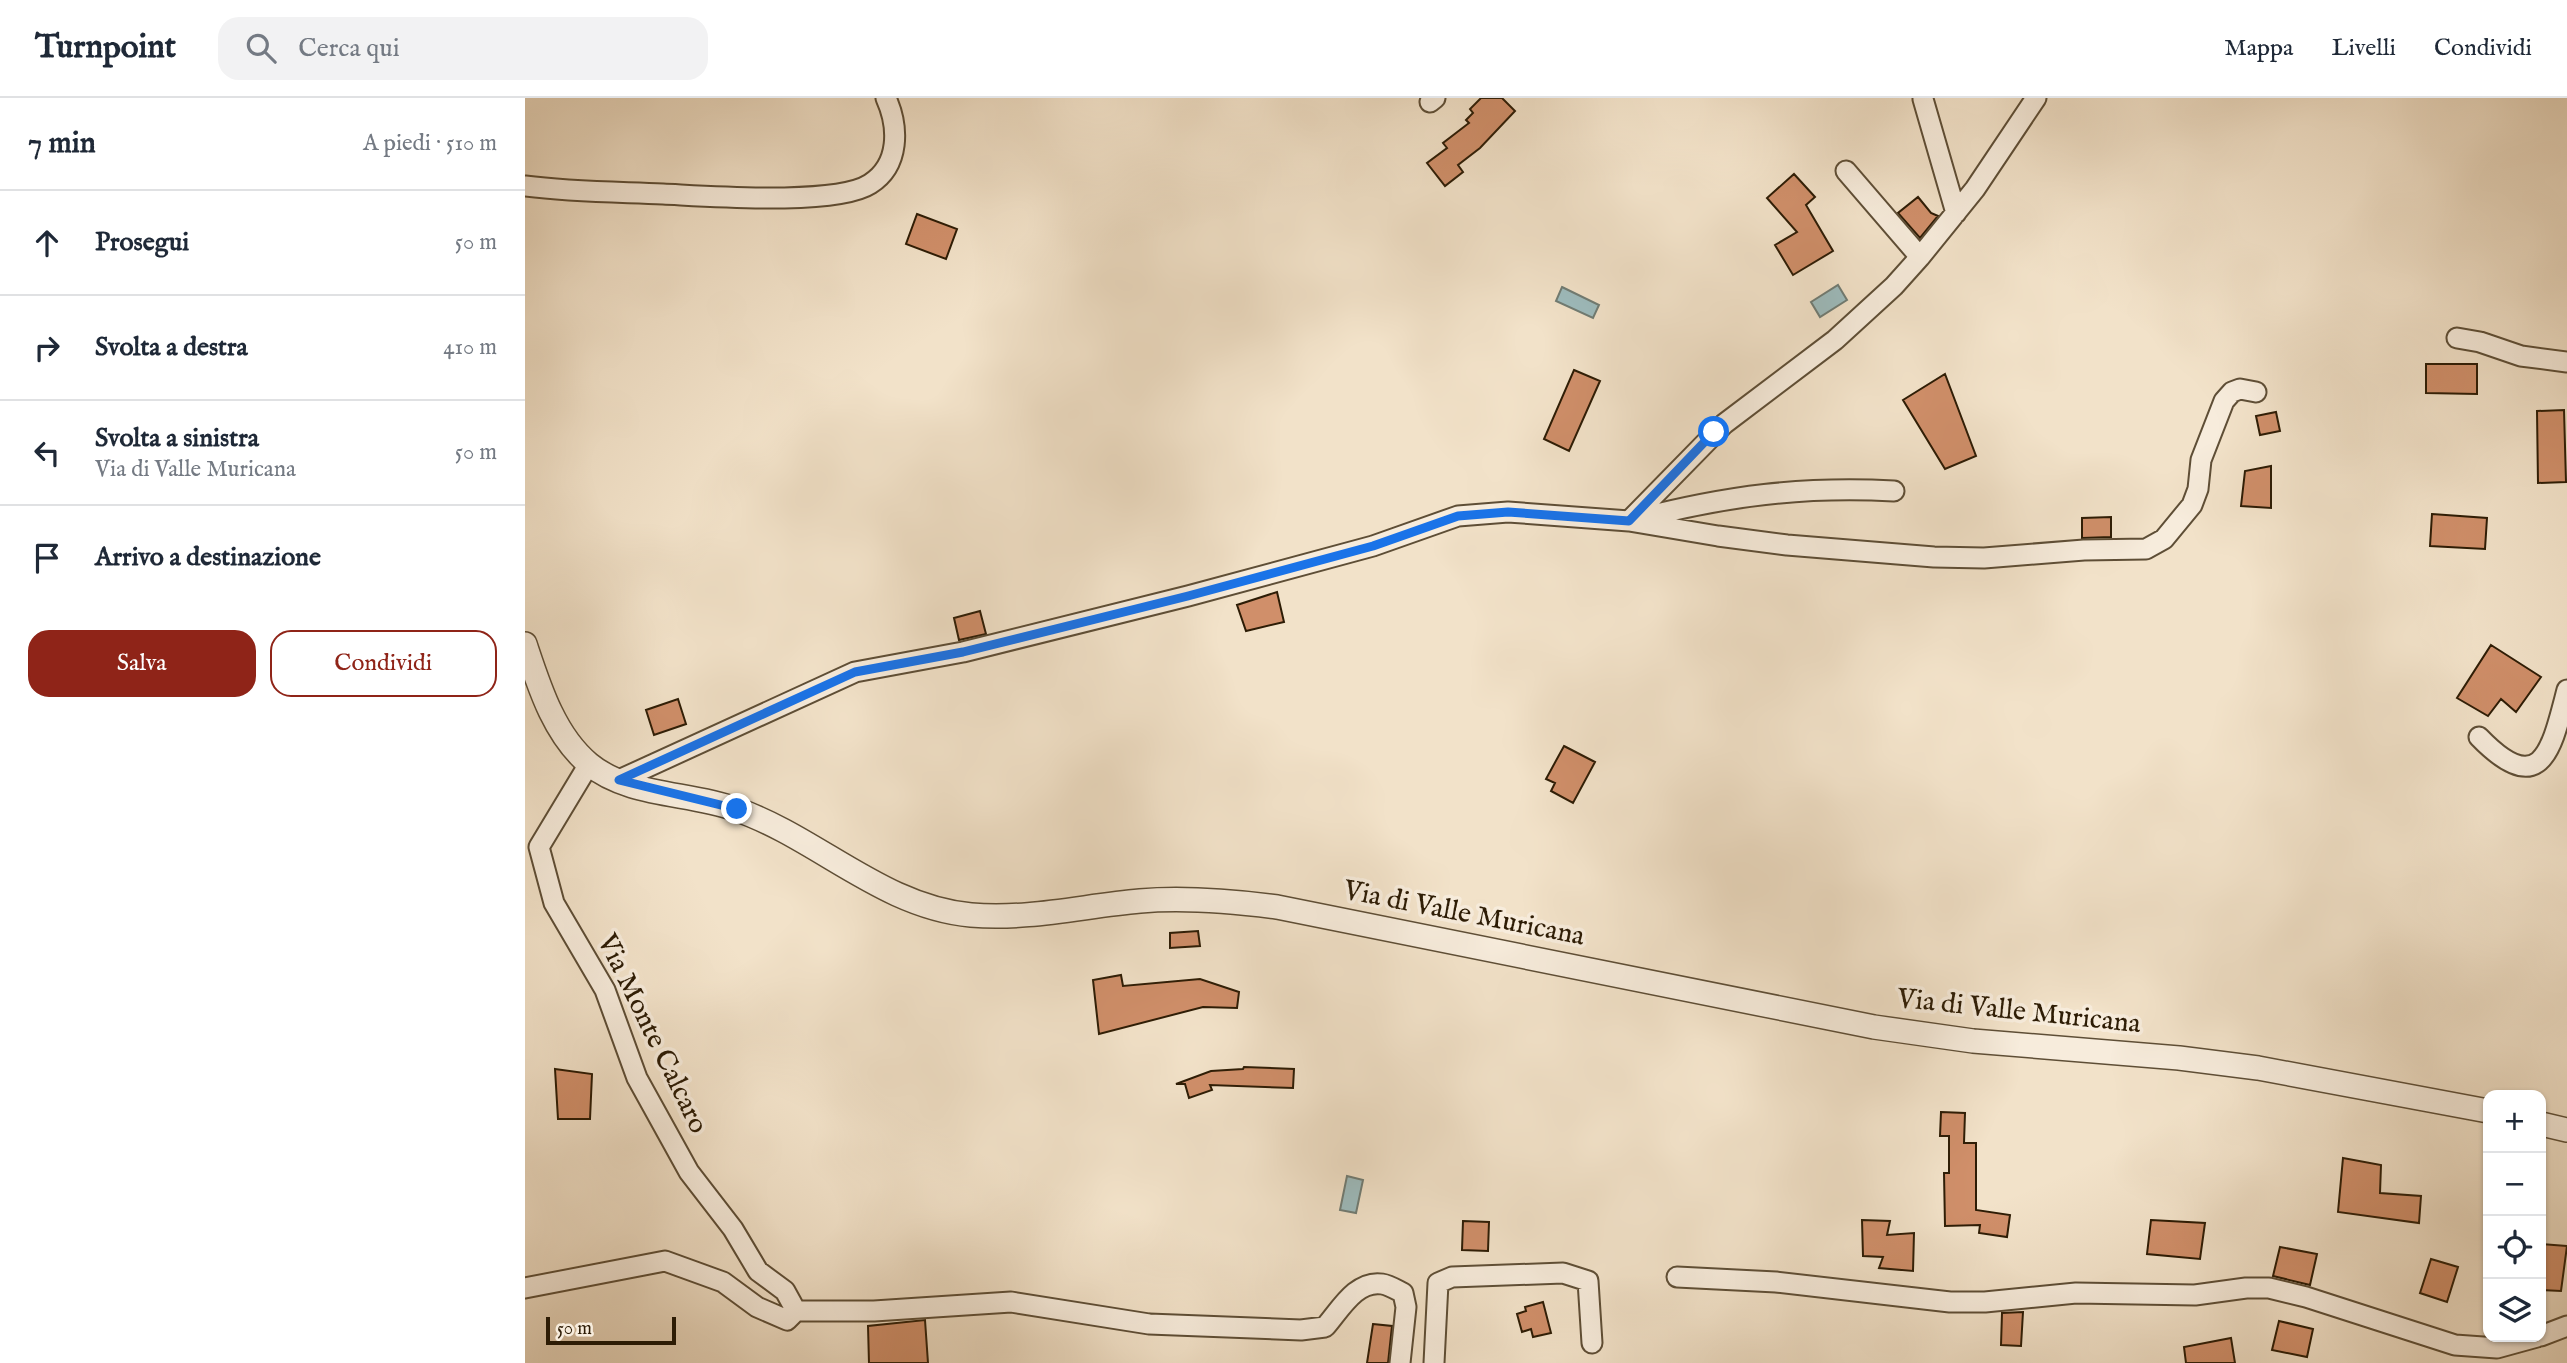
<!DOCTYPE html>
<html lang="it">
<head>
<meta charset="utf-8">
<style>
	:root { --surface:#fff; --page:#f2f2f3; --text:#1f2937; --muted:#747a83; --line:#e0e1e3; --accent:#8f2418 }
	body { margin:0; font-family:"IM FELL English",serif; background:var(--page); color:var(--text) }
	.controls { position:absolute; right:21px; bottom:21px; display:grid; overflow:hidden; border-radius:14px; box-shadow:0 2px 5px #0004 }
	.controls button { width:63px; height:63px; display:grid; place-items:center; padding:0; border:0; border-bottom:2px solid var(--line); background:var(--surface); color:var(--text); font:35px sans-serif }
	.scale { position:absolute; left:21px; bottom:18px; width:130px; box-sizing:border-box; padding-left:7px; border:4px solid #2d1c05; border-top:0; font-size:19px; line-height:24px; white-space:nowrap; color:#2d1c05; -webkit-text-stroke:5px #f7ecdc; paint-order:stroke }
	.stop { position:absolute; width:21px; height:21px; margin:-16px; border:5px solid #1a73e8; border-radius:50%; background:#fff }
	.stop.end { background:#1a73e8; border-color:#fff; box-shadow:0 2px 7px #0008 }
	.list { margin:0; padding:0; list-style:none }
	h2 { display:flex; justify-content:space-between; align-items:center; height:91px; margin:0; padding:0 28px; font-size:30px }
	h2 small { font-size:23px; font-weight:400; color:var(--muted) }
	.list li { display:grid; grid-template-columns:46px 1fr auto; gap:21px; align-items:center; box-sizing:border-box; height:105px; padding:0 28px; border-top:2px solid var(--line) }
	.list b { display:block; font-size:26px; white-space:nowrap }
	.list p { margin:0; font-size:23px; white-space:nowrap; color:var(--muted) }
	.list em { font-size:23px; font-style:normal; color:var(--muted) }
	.actions { display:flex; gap:14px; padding:21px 28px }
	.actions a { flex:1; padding:16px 0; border:2px solid var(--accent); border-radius:21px; text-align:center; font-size:24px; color:var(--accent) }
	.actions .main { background:var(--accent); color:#fff }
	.icon { flex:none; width:38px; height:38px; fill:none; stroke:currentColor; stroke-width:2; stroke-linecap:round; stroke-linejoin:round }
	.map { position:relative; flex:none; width:2042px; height:1265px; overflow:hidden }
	header { display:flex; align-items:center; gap:42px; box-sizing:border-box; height:98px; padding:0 35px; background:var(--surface); border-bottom:2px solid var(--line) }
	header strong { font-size:33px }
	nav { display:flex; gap:38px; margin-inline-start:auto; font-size:24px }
	.search { width:490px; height:63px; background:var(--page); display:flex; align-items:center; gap:18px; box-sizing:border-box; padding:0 24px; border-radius:21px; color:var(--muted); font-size:26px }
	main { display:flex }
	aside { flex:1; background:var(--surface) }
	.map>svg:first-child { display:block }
</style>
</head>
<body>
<header>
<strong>Turnpoint</strong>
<div class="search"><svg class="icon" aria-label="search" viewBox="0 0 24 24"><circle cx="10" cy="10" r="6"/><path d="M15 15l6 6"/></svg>Cerca qui</div>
<nav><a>Mappa</a><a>Livelli</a><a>Condividi</a></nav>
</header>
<main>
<aside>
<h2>7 min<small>A piedi · 510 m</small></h2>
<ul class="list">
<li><svg class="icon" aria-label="ahead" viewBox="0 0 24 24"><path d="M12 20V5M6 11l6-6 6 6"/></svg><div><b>Prosegui</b></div><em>50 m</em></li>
<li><svg class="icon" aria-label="right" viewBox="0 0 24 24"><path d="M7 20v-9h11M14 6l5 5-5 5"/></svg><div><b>Svolta a destra</b></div><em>410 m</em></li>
<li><svg class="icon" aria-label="left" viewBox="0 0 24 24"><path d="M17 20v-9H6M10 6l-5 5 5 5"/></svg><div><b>Svolta a sinistra</b><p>Via di Valle Muricana</p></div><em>50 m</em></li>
<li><svg class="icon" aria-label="arrive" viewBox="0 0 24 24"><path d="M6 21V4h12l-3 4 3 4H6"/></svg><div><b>Arrivo a destinazione</b></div></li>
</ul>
<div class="actions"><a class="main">Salva</a><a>Condividi</a></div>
</aside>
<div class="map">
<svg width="2042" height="1265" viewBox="0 0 2042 1265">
	<rect width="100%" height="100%" fill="#f2e2c9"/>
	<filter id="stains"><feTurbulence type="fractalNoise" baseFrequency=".00286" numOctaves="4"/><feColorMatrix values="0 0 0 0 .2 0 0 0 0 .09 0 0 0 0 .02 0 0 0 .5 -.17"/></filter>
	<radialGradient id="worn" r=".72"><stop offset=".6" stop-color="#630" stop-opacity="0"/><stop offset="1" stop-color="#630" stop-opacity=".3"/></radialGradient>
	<path fill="#9dbcbe" stroke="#707c74" stroke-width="2" d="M1313 187 1322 202 1295 219 1286 204Z
		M1037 189 1074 207 1068 220 1031 203Z
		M822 1078 838 1082 831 1115 815 1112Z"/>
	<path fill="#d08f6a" stroke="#2d1c05" stroke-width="2" d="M956 0H977L990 13 955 50 933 67 938 74 920 88 902 65 922 50 918 45 944 25 941 22 948 15 945 11Z
		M1269 76 1290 99 1281 107 1308 153 1268 177 1250 147 1272 134 1242 100Z
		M1393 99 1406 115 1413 118 1395 140 1373 115Z
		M392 116 432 131 421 161 381 146Z
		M1901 266H1952V296L1901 295Z
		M1049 272 1075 283 1044 353 1019 341Z
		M1420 276 1451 358 1420 371 1378 302Z
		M2039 312 2041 384 2013 385 2012 313Z
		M1751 314 1755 333 1735 337 1731 318Z
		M1746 368V410L1716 408 1720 373Z
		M1907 416 1962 420 1960 451 1905 448Z
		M1586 419V439L1557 440V420Z
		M752 494 759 524 721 533 712 507Z
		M455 513 461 536 434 542 429 520Z
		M1966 547 2016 579 1991 614 1976 601 1963 618 1932 600Z
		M153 601 161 626 129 637 121 612Z
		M1039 648 1070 664 1048 705 1026 693 1030 685 1021 681Z
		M673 833 675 848 645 850V835Z
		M596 877 598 888 675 881 714 894 712 910 678 909 574 936 568 882Z
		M719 969 769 971 768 990 685 987 687 992 664 1000 660 986H651L686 973 718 971Z
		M30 971 67 976 65 1021H33Z
		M1416 1014 1440 1015 1439 1045H1451V1112L1485 1117 1482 1139 1454 1135 1455 1127 1420 1128 1419 1075H1424V1038H1415Z
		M1818 1060 1856 1067 1855 1095 1896 1098 1894 1125 1813 1114Z
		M1337 1122 1365 1123 1362 1137 1389 1135 1388 1173 1354 1170 1358 1159 1338 1158Z
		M1626 1122 1680 1125 1675 1161 1622 1156Z
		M938 1123 964 1124 963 1153 937 1152Z
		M2016 1146 2042 1148 2036 1193 2016 1192Z
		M1755 1149 1792 1156 1785 1187 1748 1178Z
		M1906 1161 1933 1169 1922 1204 1895 1195Z
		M1018 1204 1026 1235 1008 1239 1006 1231 997 1234 992 1216 1001 1213 1000 1209Z
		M1498 1214 1496 1248 1476 1247 1477 1215Z
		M400 1222 403 1265H344L343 1228Z
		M1754 1223 1788 1231 1782 1259 1747 1252Z
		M848 1226 867 1228 863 1265H842Z
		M1706 1240 1710 1265H1661L1659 1249Z"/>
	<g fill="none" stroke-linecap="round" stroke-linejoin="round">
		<g stroke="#5e4e36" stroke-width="23">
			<path id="minor" d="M1398 1 1431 115
				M905 4 910 0
				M1321 73 1395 159
				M0 88C46 94 92 94 138 96 182 98 311 108 345 86 375 67 374 29 361 0
				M1932 240 1955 244 1996 258 2042 264
				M1112 421C1202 398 1277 388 1369 393
				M1104 423 1193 438 1262 447 1409 459 1459 460 1559 452 1621 451 1639 441 1667 407 1673 391 1676 362 1699 303 1707 294 1715 291 1731 294
				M1954 639C2017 704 2027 649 2042 592
				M94 682 330 574 438 554 663 498 848 448 933 418 983 414 1104 423 1199 326 1310 242 1369 188 1395 159 1450 91 1511 0
				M1152 1179 1251 1184 1425 1204H1460L1551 1195 1670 1197 1721 1190H1744L1781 1199 1930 1247 1972 1250 2012 1239
				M0 1190 140 1163 198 1184 232 1209 262 1222 271 1213 260 1193 233 1173 208 1131 164 1074 112 980 80 892 29 805 14 749 64 666
				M271 1213H349L486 1204 624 1226 776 1232 800 1229C815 1212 831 1182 857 1186 864 1187 872 1192 878 1195L881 1209 875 1265
				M2016 1238 2042 1228
				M909 1265 913 1185 927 1179 1038 1175 1063 1183 1067 1245"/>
		</g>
		<g stroke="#5e4e36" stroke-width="26">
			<path id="tertiary" d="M0 546C14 588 29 637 64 666 104 699 164 694 210 711 292 739 357 809 446 817 503 822 558 808 615 803 661 799 706 803 752 809L1349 929 1448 943 1654 960 1733 970 1963 1013
				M2016 1026 2042 1032"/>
		</g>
		<use href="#minor" stroke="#f7ecdc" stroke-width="19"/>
		<use href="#tertiary" stroke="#f7ecdc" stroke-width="23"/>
	</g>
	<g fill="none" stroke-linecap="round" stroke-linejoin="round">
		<path stroke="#1a73e8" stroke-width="9" d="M212 711 94 682 330 574 438 554 663 498 848 448 933 418 983 414 1104 423 1189 334"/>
	</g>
	<g text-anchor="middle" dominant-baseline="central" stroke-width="7" stroke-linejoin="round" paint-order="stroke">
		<g font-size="28" fill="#2d1c05" stroke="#f7ecdc">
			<text transform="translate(939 816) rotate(11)">Via di Valle Muricana</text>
			<text transform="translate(1494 914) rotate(6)">Via di Valle Muricana</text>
			<text transform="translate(127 936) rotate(64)">Via Monte Calcaro</text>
		</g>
	</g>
	<rect width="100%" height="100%" filter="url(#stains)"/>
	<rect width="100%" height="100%" fill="url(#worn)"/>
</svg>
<div class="controls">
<button>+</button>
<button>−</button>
<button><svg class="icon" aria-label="locate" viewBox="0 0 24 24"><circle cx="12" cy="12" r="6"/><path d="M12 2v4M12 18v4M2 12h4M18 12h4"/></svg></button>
<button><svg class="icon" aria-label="layers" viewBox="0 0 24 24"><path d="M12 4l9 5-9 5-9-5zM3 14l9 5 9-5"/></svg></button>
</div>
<div class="scale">50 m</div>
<div class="stop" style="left:1189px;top:334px"></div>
<div class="stop end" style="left:212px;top:711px"></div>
</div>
</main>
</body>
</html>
